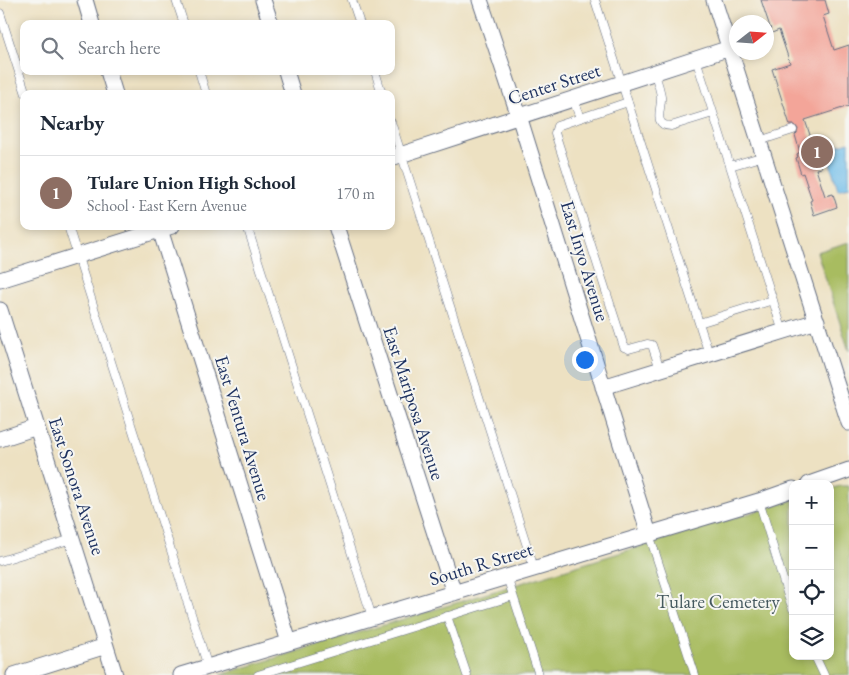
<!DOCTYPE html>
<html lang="en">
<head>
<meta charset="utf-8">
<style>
	:root { --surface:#fff; --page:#f2f2f3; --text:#1f2937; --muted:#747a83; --line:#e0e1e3; --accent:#d93025 }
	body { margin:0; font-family:"EB Garamond",serif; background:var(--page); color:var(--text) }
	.controls { position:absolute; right:15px; bottom:15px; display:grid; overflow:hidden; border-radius:10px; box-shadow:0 2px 8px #0003 }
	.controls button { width:45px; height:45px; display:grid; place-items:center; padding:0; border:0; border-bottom:1px solid var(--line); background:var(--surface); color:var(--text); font:25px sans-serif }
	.compass { position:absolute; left:729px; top:15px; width:45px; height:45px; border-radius:50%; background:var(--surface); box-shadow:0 2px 8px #0003; rotate:73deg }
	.you { position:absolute; left:584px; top:359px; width:18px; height:18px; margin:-12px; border:4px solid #fff; border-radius:50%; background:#1a73e8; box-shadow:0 0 0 8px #1a73e833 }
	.badge { display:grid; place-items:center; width:32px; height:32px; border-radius:50%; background:var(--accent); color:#fff; font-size:16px; font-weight:700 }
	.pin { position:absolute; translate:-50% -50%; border:2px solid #fff; box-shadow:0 1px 5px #0006 }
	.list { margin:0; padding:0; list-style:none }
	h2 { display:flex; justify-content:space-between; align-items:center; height:65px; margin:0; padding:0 20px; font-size:21px }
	h2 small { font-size:16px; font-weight:400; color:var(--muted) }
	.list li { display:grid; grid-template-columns:32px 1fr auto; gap:15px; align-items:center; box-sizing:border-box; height:75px; padding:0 20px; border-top:1px solid var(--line) }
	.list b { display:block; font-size:19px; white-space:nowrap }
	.list p { margin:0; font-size:16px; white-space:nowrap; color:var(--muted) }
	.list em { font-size:16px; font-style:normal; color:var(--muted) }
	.icon { flex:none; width:28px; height:28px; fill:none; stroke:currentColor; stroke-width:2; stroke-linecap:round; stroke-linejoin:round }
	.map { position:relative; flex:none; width:849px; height:675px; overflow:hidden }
	.search { position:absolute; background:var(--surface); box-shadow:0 2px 8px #0003; left:20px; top:20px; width:375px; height:55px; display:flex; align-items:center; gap:12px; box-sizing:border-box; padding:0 18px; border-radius:10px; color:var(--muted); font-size:19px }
	.panel { position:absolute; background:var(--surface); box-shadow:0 2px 8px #0003; left:20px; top:90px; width:375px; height:140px; border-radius:10px }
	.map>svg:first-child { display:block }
</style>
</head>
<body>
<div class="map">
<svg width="849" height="675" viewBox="0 0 849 675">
	<rect width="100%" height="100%" fill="#f6f6f2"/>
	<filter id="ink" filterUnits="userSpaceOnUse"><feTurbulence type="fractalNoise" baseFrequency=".02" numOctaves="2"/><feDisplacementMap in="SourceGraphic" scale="10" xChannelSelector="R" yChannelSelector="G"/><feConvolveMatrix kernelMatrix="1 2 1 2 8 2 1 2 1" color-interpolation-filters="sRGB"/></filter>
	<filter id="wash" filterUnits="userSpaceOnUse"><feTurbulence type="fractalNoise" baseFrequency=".0096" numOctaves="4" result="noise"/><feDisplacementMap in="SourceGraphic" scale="20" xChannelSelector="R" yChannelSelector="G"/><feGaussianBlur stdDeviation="1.12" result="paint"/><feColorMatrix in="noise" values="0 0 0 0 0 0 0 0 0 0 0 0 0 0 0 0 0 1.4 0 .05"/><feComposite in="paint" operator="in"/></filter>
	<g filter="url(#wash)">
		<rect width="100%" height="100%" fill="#ede1c2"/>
		<path fill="#a8bc60" stroke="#62765f" d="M849 242V351L817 252Z
			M840 486H849V675H220L793 500V656H830V489Z"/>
		<path fill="#6ebce8" stroke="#4476a3" d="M849 142V187L838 190 826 149Z"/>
		<g id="blocks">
			<path fill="#f3a599" d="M761 0H825L829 14 823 16 834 50 849 45V106L805 120 821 168 816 169 825 196 833 194 837 207 814 215 810 201 812 200 803 173 801 174 796 158 798 157 797 154 800 152 795 135 797 133 798 129 795 125H790L772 69 790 63 779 30 772 33Z"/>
		</g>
	</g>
	<g filter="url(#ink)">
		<use href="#blocks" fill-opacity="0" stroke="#646d81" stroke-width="1"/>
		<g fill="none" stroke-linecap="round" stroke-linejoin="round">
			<g stroke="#646d81" stroke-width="9">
				<path id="service" d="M176 0 184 24
					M352 0 360 24
					M595 0 709 354
					M0 13 26 94
					M696 59 783 332
					M199 71 206 94
					M375 71 382 94
					M654 72C657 80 660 88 661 97 662 108 652 126 671 126L713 113
					M573 99 580 118
					M628 102 557 126 555 133 624 347 629 349 647 344 652 345 660 369
					M391 122 534 568
					M759 141 793 130
					M730 166 764 156
					M68 226 208 667
					M247 226 372 617
					M699 323 773 300
					M759 501 788 596 793 609
					M649 534 695 675
					M0 561 72 539
					M507 577 539 675
					M447 616 467 675
					M815 656 824 675
					M258 675 513 596"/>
			</g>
			<g stroke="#646d81" stroke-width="17">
				<path id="minor" d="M85 0 92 24
					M263 0 271 24
					M480 0 519 116 649 534
					M714 0 849 423
					M108 71 115 94
					M286 71 293 94
					M391 158 730 48
					M159 226 289 642
					M336 226 454 593
					M0 280 172 226
					M0 310 115 675
					M603 387 817 321
					M0 439 37 427
					M809 484 849 470
					M14 675 106 646
					M181 675 759 501 793 489"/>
			</g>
			<use href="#service" stroke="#fff" stroke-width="8"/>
			<use href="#minor" stroke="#fff" stroke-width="15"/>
		</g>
	</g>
	<g text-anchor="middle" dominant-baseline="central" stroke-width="4" stroke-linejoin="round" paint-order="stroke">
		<g font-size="19" fill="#1b2f5e" stroke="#f6f6f2">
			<text transform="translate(554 84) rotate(-18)">Center Street</text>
			<text transform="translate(585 261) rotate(73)">East Inyo Avenue</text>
			<text transform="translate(414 403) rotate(72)">East Mariposa Avenue</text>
			<text transform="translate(243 428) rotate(73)">East Ventura Avenue</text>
			<text transform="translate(77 486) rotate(72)">East Sonora Avenue</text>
			<text transform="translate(481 564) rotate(-17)">South R Street</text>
		</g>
		<g font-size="19" fill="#45595f" stroke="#f6f6f2">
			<text x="718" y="601">Tulare Cemetery</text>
		</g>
	</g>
</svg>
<div class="controls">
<button>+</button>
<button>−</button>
<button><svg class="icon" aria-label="locate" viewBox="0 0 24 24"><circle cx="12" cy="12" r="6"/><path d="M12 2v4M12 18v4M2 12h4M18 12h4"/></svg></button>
<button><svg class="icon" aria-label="layers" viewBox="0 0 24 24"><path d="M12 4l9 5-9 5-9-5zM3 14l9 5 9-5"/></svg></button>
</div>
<svg class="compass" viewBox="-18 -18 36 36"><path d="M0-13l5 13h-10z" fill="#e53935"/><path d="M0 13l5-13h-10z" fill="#747a83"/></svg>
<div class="you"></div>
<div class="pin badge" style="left:817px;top:152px;background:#8d6e63">1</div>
<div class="search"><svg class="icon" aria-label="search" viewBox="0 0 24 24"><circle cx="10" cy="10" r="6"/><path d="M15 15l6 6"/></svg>Search here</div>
<section class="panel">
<h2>Nearby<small></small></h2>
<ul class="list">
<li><span class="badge" style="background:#8d6e63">1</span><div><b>Tulare Union High School</b><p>School · East Kern Avenue</p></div><em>170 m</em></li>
</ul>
</section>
</div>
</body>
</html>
